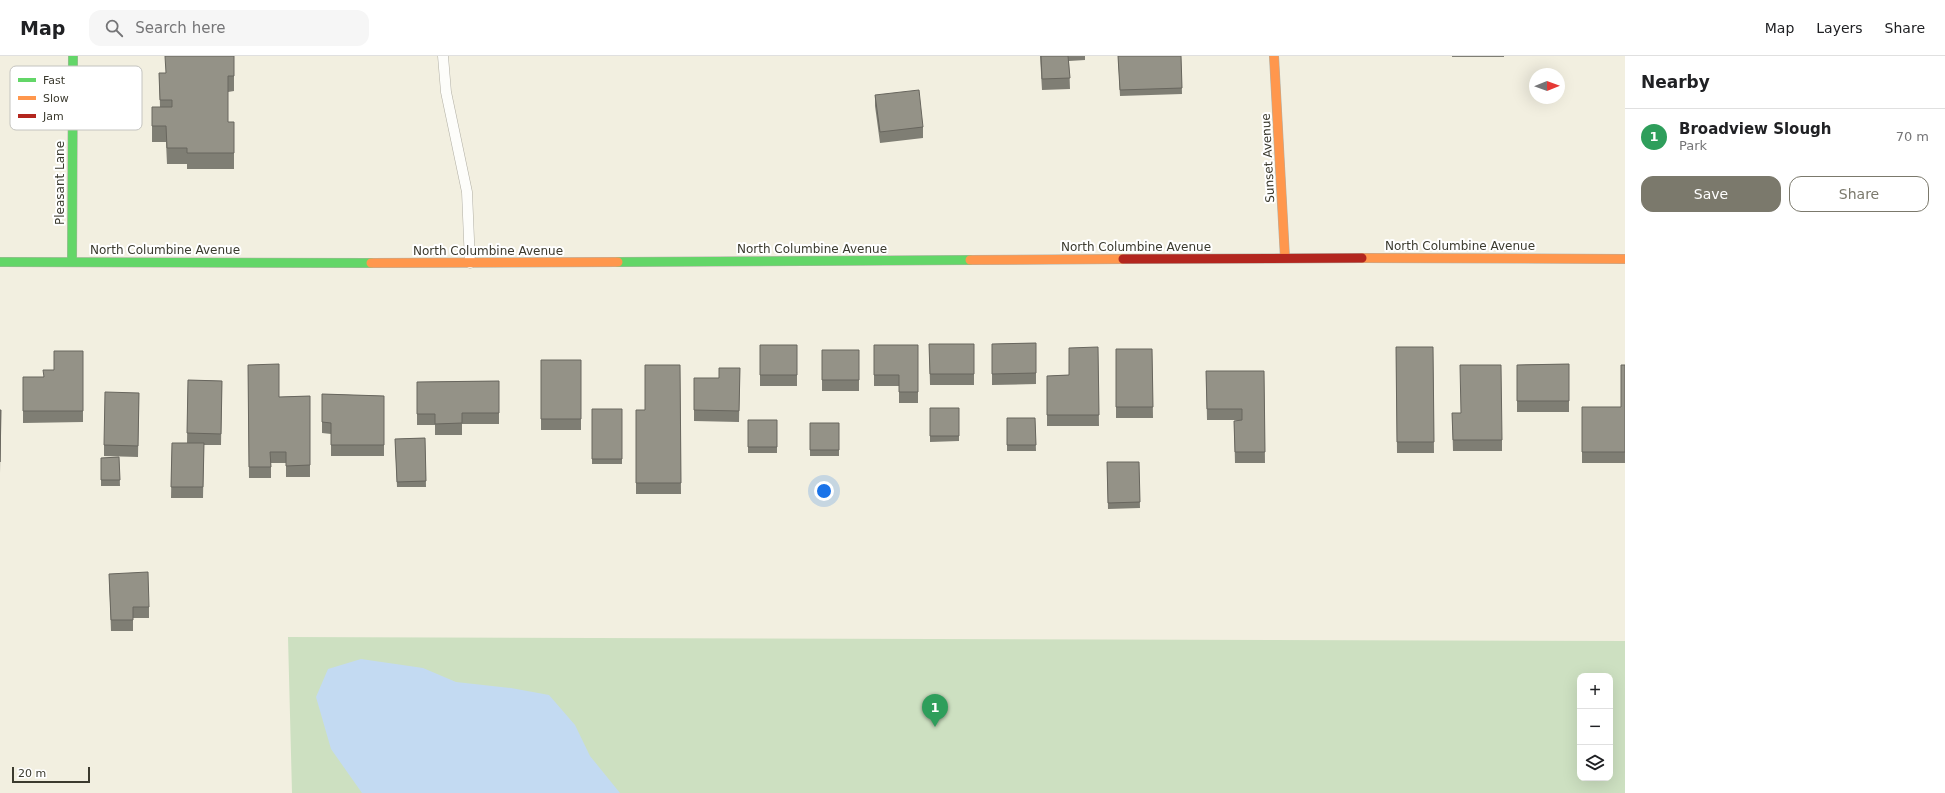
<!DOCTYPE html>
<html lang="en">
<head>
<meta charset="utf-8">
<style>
	:root { --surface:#fff; --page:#f6f6f6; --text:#202124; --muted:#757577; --line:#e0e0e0; --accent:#7b796c }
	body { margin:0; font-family:"DejaVu Sans",sans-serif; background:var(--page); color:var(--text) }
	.controls { position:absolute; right:12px; bottom:12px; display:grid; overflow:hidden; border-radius:8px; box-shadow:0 4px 16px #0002 }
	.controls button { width:36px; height:36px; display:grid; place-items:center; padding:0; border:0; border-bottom:1px solid var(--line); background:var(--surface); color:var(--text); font:20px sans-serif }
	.compass { position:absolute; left:1529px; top:12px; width:36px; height:36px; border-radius:50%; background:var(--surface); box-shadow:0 4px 16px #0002; rotate:89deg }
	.scale { position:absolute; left:12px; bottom:10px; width:78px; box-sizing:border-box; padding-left:4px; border:2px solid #3b3a2e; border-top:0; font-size:11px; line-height:14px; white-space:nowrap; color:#3b3a2e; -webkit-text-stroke:3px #fff; paint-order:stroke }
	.you { position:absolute; left:824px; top:435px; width:14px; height:14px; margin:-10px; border:3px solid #fff; border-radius:50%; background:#1a73e8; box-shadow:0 0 0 6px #1a73e833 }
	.badge { display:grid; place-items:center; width:26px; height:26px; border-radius:50%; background:var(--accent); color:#fff; font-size:13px; font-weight:700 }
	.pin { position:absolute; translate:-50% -33px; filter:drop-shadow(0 1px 2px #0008) }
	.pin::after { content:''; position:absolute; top:21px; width:14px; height:12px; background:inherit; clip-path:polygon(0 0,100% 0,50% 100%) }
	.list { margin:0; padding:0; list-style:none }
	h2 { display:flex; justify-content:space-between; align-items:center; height:52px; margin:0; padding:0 16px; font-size:17px }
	h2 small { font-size:13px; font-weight:400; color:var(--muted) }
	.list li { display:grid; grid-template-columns:26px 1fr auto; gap:12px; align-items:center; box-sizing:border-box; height:56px; padding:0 16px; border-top:1px solid var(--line) }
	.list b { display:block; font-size:15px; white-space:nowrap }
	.list p { margin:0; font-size:13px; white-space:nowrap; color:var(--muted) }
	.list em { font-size:13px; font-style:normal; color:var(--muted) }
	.actions { display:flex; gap:8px; padding:12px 16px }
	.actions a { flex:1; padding:9px 0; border:1px solid var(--accent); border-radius:12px; text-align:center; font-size:14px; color:var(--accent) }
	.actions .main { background:var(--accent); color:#fff }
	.icon { flex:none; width:22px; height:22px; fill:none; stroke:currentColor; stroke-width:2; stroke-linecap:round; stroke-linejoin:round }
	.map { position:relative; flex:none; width:1625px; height:737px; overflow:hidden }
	header { display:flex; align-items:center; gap:24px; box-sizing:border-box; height:56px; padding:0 20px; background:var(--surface); border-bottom:1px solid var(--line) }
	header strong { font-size:19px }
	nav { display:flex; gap:22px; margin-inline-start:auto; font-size:14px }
	.search { width:280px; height:36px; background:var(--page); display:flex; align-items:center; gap:10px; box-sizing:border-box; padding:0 14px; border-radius:12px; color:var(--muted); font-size:15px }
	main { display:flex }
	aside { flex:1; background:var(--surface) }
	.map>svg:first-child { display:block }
</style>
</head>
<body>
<header>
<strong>Map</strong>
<div class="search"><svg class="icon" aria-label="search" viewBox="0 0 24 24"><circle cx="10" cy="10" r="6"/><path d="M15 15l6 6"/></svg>Search here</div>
<nav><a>Map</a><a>Layers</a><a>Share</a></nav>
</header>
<main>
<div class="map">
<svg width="1625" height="737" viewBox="0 0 1625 737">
	<rect width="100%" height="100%" fill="#f2efe0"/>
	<path fill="#cde0c1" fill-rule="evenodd" d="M288 581 1625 585V737H292ZM1580 620H1610V722H1580Z"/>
	<path fill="#c3daf2" d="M361 603 423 612 456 626 511 632 549 639 575 669 590 700 620 737H362L331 693 316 641 328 613Z"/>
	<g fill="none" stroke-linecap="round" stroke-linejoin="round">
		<g stroke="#b1afa4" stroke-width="11">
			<path id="lane" d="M443 0 446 36 467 136 470 207"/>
		</g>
		<g stroke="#b1afa4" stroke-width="10">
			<path id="fast" d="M0 206 371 207
				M72 206 73 0
				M618 206 970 204"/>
		</g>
		<g stroke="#b1afa4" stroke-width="10">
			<path id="slow" d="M1274 0 1285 202
				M1362 202 1625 203
				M970 204 1123 203
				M371 207 618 206"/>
		</g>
		<g stroke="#b1afa4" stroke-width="10">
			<path id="jam" d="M1123 203 1362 202"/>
		</g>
		<use href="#lane" stroke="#fdfdfa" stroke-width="10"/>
		<use href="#fast" stroke="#63d668" stroke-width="9"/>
		<use href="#slow" stroke="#ff974d" stroke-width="9"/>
		<use href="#jam" stroke="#b3261e" stroke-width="9"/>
	</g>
	<path fill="#7f7e74" d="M234 0V35L228 36V66H234V113H187V108H167L166 86H152V51H160L159 17H166Z
		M1040 0H1085V4L1069 5 1070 33 1042 34Z
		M1118 0H1181L1182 38 1120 40Z
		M1452 0H1504V1H1452Z
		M875 39 923 71V82L880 87 875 50Z
		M1036 287V328L992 329V288Z
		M929 288H974V329H930Z
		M760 289H797V330H760Z
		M874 289H918V347H899V330H874Z
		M1098 291 1099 370H1047V320L1069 319Z
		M1396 291H1433L1434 397H1397Z
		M1116 293H1152L1153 362H1116Z
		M822 294H859V335H822Z
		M83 295V366L23 367V321H43Z
		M541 304H581V374H541Z
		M1569 308V356H1517V309Z
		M248 309 279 341 310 340V421H286V407H271V422H249Z
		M680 309 681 438H636V354H645Z
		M1625 309V407H1582V351H1621Z
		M740 312 739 366 694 365V322H719Z
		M1206 315H1264L1265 407H1235L1234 365 1242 364H1207Z
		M188 324 222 325 221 389H204L203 442H171L172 387H187Z
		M499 325V368H462V379H435V369H417V326Z
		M139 337 138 401 104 400V389Z
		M322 338 384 340V400H331V378L322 377Z
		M930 352H959V385L930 386Z
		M592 353H622V408H592Z
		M0 354H1L0 417Z
		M1452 357 1502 384V395H1453Z
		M1007 362H1035L1036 395H1007Z
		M748 364H777V397H748Z
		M810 367H839V400H810Z
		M425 382 426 431H397L395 383Z
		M119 401 120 430H101V402Z
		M1107 406H1139L1140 452 1108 453Z
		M109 518 149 551V562H133V575H111Z"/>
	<path fill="#949287" stroke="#68665e" d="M165 0H234V20H228V66H234V97H187V92H167L166 70H152V51H172V44H160L159 17H166Z
		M1041 0H1068L1070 22 1042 23Z
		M1118 0H1181L1182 32 1120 34Z
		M919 34 923 71 880 76 875 39Z
		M1036 287V317L992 318V288Z
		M929 288H974V318H930Z
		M760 289H797V319H760Z
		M874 289H918V336H899V319H874Z
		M1098 291 1099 359H1047V320L1069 319V292Z
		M1396 291H1433L1434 386H1397Z
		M1116 293H1152L1153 351H1116Z
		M822 294H859V324H822Z
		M54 295H83V355H23V321H44L43 314H54Z
		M541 304H581V363H541Z
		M279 308V341L310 340V409L286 410V396H270L271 411H249L248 309Z
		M1569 308V345H1517V309Z
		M645 309H680L681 427H636V354H645Z
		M1460 309H1501L1502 384H1453L1452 357H1461Z
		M1621 309H1625V396H1582V351H1621Z
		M719 312H740L739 355 694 354V322H719Z
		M1206 315H1264L1265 396H1235L1234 365 1242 364V353H1207Z
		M188 324 222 325 221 378 187 377Z
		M499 325V357H462V367L435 368V358H417V326Z
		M105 336 139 337 138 390 104 389Z
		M322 338 384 340V389H331V367L322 366Z
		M930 352H959V380H930Z
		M592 353H622V403H592Z
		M0 354H1L0 406Z
		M1007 362H1035L1036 389H1007Z
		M748 364H777V391H748Z
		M810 367H839V394H810Z
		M425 382 426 425 397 426 395 383Z
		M172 387H204L203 431H171Z
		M119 401 120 424H101V402Z
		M1107 406H1139L1140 446 1108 447Z
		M148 516 149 551H133V564H111L109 518Z"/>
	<g text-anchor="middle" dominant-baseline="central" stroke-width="4" stroke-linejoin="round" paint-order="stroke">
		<g font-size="12" fill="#3b3a2e" stroke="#fff">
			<text transform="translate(1268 102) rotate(-93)">Sunset Avenue</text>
			<text transform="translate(60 127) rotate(-90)">Pleasant Lane</text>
			<text x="1460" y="190">North Columbine Avenue</text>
			<text x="1136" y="191">North Columbine Avenue</text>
			<text x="812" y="193">North Columbine Avenue</text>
			<text x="165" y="194">North Columbine Avenue</text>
			<text x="488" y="195">North Columbine Avenue</text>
		</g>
	</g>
	<rect x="10" y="10" width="132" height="64" rx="6" fill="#fff" stroke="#c4c4c0" stroke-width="1"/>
	<rect x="18" y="22" width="18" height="4" fill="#63d668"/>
	<rect x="18" y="40" width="18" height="4" fill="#ff974d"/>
	<rect x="18" y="58" width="18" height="4" fill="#b3261e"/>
	<g font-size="11" fill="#3b3a2e">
		<text x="43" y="28">Fast</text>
		<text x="43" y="46">Slow</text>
		<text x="43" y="64">Jam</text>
	</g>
</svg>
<div class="controls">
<button>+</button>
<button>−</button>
<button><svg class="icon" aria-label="layers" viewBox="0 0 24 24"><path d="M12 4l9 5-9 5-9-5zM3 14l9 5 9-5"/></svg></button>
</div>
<svg class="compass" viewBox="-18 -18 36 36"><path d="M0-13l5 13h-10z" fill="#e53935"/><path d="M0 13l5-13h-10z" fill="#757577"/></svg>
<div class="scale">20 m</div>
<div class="you"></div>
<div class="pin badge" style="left:935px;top:671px;background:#2e9e5b">1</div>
</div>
<aside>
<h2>Nearby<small></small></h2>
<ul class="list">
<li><span class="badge" style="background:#2e9e5b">1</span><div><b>Broadview Slough</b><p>Park</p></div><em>70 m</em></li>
</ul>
<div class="actions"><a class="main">Save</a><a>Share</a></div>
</aside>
</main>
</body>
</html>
